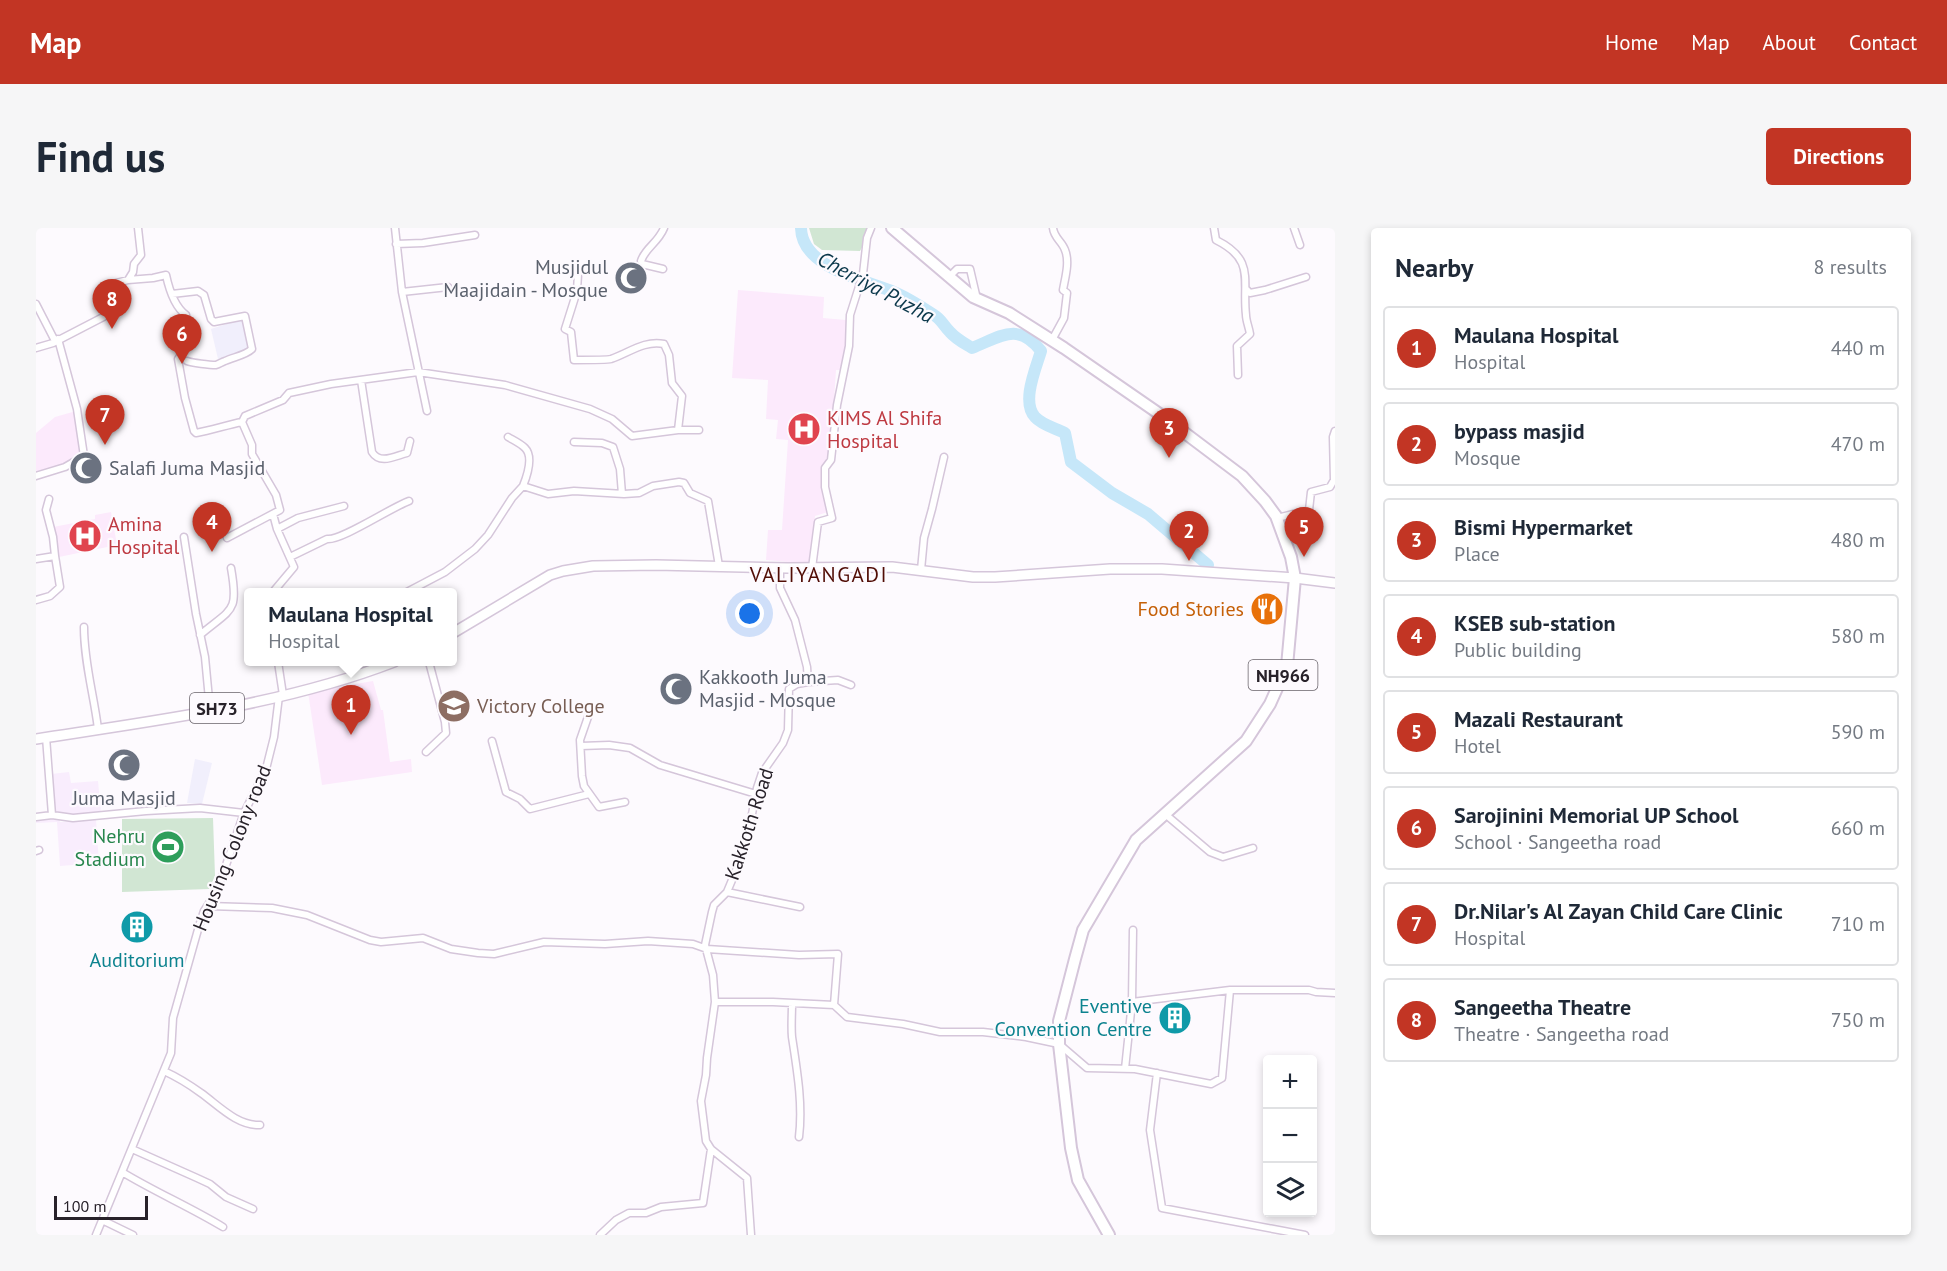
<!DOCTYPE html>
<html lang="en">
<head>
<meta charset="utf-8">
<style>
	:root { --surface:#fff; --page:#f6f6f7; --text:#1f2937; --muted:#747a83; --line:#e0e1e3; --accent:#c23524 }
	body { margin:0; font-family:"PT Sans",sans-serif; background:var(--page); color:var(--text) }
	.controls { position:absolute; right:18px; bottom:18px; display:grid; overflow:hidden; border-radius:6px; box-shadow:0 3px 9px #0003 }
	.controls button { width:54px; height:54px; display:grid; place-items:center; padding:0; border:0; border-bottom:2px solid var(--line); background:var(--surface); color:var(--text); font:30px sans-serif }
	.scale { position:absolute; left:18px; bottom:15px; width:94px; box-sizing:border-box; padding-left:6px; border:3px solid #28222a; border-top:0; font-size:16px; line-height:21px; white-space:nowrap; color:#28222a; -webkit-text-stroke:4px #fdfafe; paint-order:stroke }
	.you { position:absolute; left:714px; top:386px; width:21px; height:21px; margin:-15px; border:4px solid #fff; border-radius:50%; background:#1a73e8; box-shadow:0 0 0 9px #1a73e833 }
	.badge { display:grid; place-items:center; width:39px; height:39px; border-radius:50%; background:var(--accent); color:#fff; font-size:20px; font-weight:700 }
	.pin { position:absolute; translate:-50% -50px; filter:drop-shadow(0 2px 3px #0008) }
	.pin::after { content:''; position:absolute; top:32px; width:21px; height:18px; background:inherit; clip-path:polygon(0 0,100% 0,50% 100%) }
	.popup { position:absolute; left:208px; top:360px; width:213px; height:78px; box-sizing:border-box; display:grid; place-content:center; border-radius:6px; background:var(--surface); filter:drop-shadow(0 2px 4px #0005); font-size:20px; white-space:nowrap; color:var(--muted) }
	.popup b { font-size:22px; color:var(--text) }
	.popup::after { content:''; position:absolute; left:50%; top:100%; margin-left:-12px; border:12px solid transparent; border-top-color:var(--surface) }
	.list { margin:0; padding:0; list-style:none }
	h2 { display:flex; justify-content:space-between; align-items:center; height:78px; margin:0; padding:0 24px; font-size:26px }
	h2 small { font-size:20px; font-weight:400; color:var(--muted) }
	.list li { display:grid; grid-template-columns:39px 1fr auto; gap:18px; align-items:center; box-sizing:border-box; height:84px; margin:0 12px 12px; padding:0 12px; border:2px solid var(--line); border-radius:6px }
	.list b { display:block; font-size:22px; white-space:nowrap }
	.list p { margin:0; font-size:20px; white-space:nowrap; color:var(--muted) }
	.list em { font-size:20px; font-style:normal; color:var(--muted) }
	.icon { flex:none; width:33px; height:33px; fill:none; stroke:currentColor; stroke-width:2; stroke-linecap:round; stroke-linejoin:round }
	.map { position:relative; flex:none; width:1299px; height:1007px; overflow:hidden; border-radius:6px }
	header { display:flex; align-items:center; gap:36px; box-sizing:border-box; height:84px; padding:0 30px; background:var(--accent); color:#fff }
	header strong { font-size:28px }
	nav { display:flex; gap:33px; margin-inline-start:auto; font-size:21px }
	.intro { display:flex; align-items:center; justify-content:space-between; box-sizing:border-box; height:144px; padding:0 36px }
	h1 { margin:0; font-size:42px }
	.button { padding:15px 27px; border-radius:6px; background:var(--accent); color:#fff; font-size:21px; font-weight:700 }
	main { display:flex; gap:36px; padding:0 36px }
	aside { flex:1; background:var(--surface); border-radius:6px; box-shadow:0 3px 9px #0003 }
	.map>svg:first-child { display:block }
</style>
</head>
<body>
<header>
<strong>Map</strong>
<nav><a>Home</a><a>Map</a><a>About</a><a>Contact</a></nav>
</header>
<div class="intro"><h1>Find us</h1><a class="button">Directions</a></div>
<main>
<div class="map">
<svg width="1299" height="1007" viewBox="0 0 1299 1007">
	<rect width="100%" height="100%" fill="#fdfafe"/>
	<path fill="#f9edfd" d="M33 544 35 555 62 553 65 585 34 588 33 585 19 586 15 546Z
		M16 589V591L23 590 24 594 60 592 63 635 24 638 21 594 0 595V590Z"/>
	<path fill="#f1effc" d="M209 90 213 123 182 131 175 101Z
		M159 531 176 535 166 576 151 575Z"/>
	<path fill="#fceafc" d="M702 62 788 69 787 90 810 92V123L807 124 806 142H800L794 232 789 233 786 267 792 284 779 288 775 336 730 332 732 302H746L752 212 740 211 742 192 730 191 732 152 696 150Z
		M40 183 45 229 28 238 0 246V205L19 189Z
		M75 284 81 317 23 329 17 299 59 291V287Z
		M337 453 345 482H347L354 534 375 531 376 544 286 557 272 464Z"/>
	<path fill="#d1e6d3" d="M773 0H832L829 14 824 23 786 22 778 16Z
		M177 590 179 648 173 661 86 664V591Z"/>
	<g fill="none" stroke-linecap="round" stroke-linejoin="round">
		<path stroke="#c6e7f9" stroke-width="12" d="M765 0C766 40 829 52 858 64 871 69 886 79 898 87 905 91 908 98 914 104 920 111 928 115 936 120 964 109 982 93 1005 123 1000 140 985 174 999 189 1006 197 1019 200 1029 205L1035 234 1076 265 1112 286 1172 337"/>
		<g stroke="#d5c6da" stroke-width="9">
			<path id="minor" d="M359 0 366 64 391 183
				M1178 0 1180 12C1220 32 1206 52 1210 87 1210 93 1213 99 1214 106L1201 118 1202 147
				M1258 0 1264 17
				M360 16 387 15 439 7
				M627 41 606 36 605 33C609 20 622 15 628 0
				M913 49 921 41H934L941 71
				M92 52 117 50 130 47C133 61 139 79 150 87L154 114 142 131 149 170 158 203 160 205C176 202 191 197 206 194
				M1211 62 1214 65 1229 62 1270 49
				M366 64 412 59
				M136 66 162 63 168 67 175 91 178 94 209 88 216 121C210 127 198 129 189 133 186 134 183 136 180 137 174 137 156 135 151 133
				M0 76 19 113
				M1016 112 1028 90 1031 65 1027 62C1029 50 1034 34 1029 22 1026 13 1018 10 1017 0
				M0 120 17 115 73 86 70 72V60L76 56 92 52 97 44 98 36 105 27 102 0
				M325 152 336 224C344 237 359 228 371 225L374 213
				M206 194 209 188 247 172 253 165 295 156 382 144 469 157 554 181 576 191 596 208 642 202 646 168 636 155 633 127 628 116C608 112 593 125 575 131 571 132 543 132 538 132L535 104 529 101 541 63 542 46
				M642 202H663
				M472 209C477 212 484 215 489 220 498 229 491 248 487 258
				M538 214 566 215 577 219 584 241 586 266
				M0 248 29 239 48 228 41 181 22 111
				M13 271 10 282 17 309 19 328
				M237 286 241 301 258 339 237 364
				M1241 290 1273 282 1275 264 1294 259 1298 252 1297 209 1299 203
				M241 301 262 290 308 278
				M148 309 160 386 169 429 174 482
				M191 310 244 282 240 267 216 226V217L206 194
				M254 329 291 311C305 313 354 280 373 273
				M0 331 19 328 24 359 14 368 0 372
				M744 340V360L759 392 771 439 772 454 761 456 753 461 752 502 747 515 726 545 721 560 711 612 706 628 691 664 678 677 676 684 669 717 677 747 679 774H737L798 777
				M776 340 782 294 796 290 789 259V240L795 232 801 177 813 118 814 87 827 46 831 10 835 0
				M885 342 888 310 896 281 908 229
				M371 364 409 344 439 321 452 307 476 270 487 258 512 266 538 263 588 266 603 265 617 258 643 254 648 255 654 265 672 273 683 338
				M48 399C48 435 58 467 62 501
				M164 407C196 380 203 385 195 340
				M242 434 247 467
				M319 434 322 446
				M772 454 802 452 815 457
				M553 486 544 512 546 548 548 558 563 579 589 574
				M10 509 16 587
				M456 513 470 564 484 571 494 581 553 566
				M545 518 573 517 594 520 624 537 720 566
				M390 524 410 505 409 494 393 434
				M1129 586 1174 624 1187 629 1217 620
				M0 589 16 587 37 590 110 583 164 580 208 585
				M0 623 3 622
				M691 664 764 679
				M173 678 236 680 271 687 334 712 345 714 387 710 415 721 442 725 458 726 508 714 569 716 612 713 657 716 671 721 763 727 802 726 798 777
				M679 774 671 830 670 847 665 873 670 913 675 921 711 950 715 1007
				M1096 774 1194 762
				M756 776C756 787 755 799 756 809 761 842 767 876 763 909
				M798 777 811 789 867 796 904 804H947L990 809 1023 816 1051 840 1099 841 1175 856 1186 850 1194 762H1273L1280 764 1299 765
				M1089 841 1096 774 1097 702
				M128 843C141 849 154 857 165 865 182 877 201 898 224 897
				M1121 845 1114 902 1126 980 1269 1007
				M96 921 161 950 174 956 190 969 217 981
				M86 944C119 964 154 979 187 999
				M66 992 97 1007
				M60 1007 135 825 137 790 163 698 168 683 181 663 208 585 230 541 238 509 243 468
				M564 1007 580 992 593 985H610L625 979 667 975 675 921"/>
		</g>
		<g stroke="#d5c6da" stroke-width="12">
			<path id="primary" d="M417 405 514 347 527 343 557 338 620 337 752 340 856 339 937 349H959L1074 341H1126L1259 350 1299 355
				M0 511C117 493 247 477 358 434"/>
		</g>
		<g stroke="#d5c6da" stroke-width="14">
			<path id="trunk" d="M856 0 937 69 973 85 1028 120 1125 187 1206 248 1229 273 1240 288 1255 329 1259 350 1251 438 1234 476 1210 513 1100 612 1047 702 1039 731 1023 793V816L1035 920 1042 952 1073 1007"/>
		</g>
		<use href="#minor" stroke="#fff" stroke-width="6"/>
		<use href="#primary" stroke="#fff" stroke-width="9"/>
		<use href="#trunk" stroke="#fff" stroke-width="10"/>
	</g>
	<defs>
		<g id="mosque-disc" transform="scale(1.725)"><circle r="9.5" fill="#6b7280" stroke="#fdfafe"/><path d="M3.5-4.9A6 6 0 1 0 3.5 4.9A5 5 0 1 1 3.5-4.9Z" fill="#fff"/></g>
		<g id="hospital-disc" transform="scale(1.725)"><circle r="9.5" fill="#e0444e" stroke="#fdfafe"/><path d="M-5-5h3v3.5h4V-5h3V5h-3V1.5h-4V5h-3Z" fill="#fff"/></g>
		<g id="restaurant-disc" transform="scale(1.725)"><circle r="9.5" fill="#e8710a" stroke="#fdfafe"/><path d="M-5-6h1v4h1v-4h1v4h1v-4h1v5L-1.5 .5V6h-2V.5L-5-1ZM5-6V6H3V1.5H1.5Q1.5-4 5-6Z" fill="#fff"/></g>
		<g id="university-disc" transform="scale(1.725)"><circle r="9.5" fill="#8d6e63" stroke="#fdfafe"/><path d="M0-5L7-2L0 1L-7-2ZM-4 1L0 2.5L4 1V4Q0 6-4 4Z" fill="#fff"/></g>
		<g id="stadium-disc" transform="scale(1.725)"><circle r="9.5" fill="#2e9e5b" stroke="#fdfafe"/><path d="M0-5a6.5 5 0 1 0 0 10a6.5 5 0 1 0 0-10ZM-3.5-1.8h7v3.6h-7Z" fill="#fff"/></g>
		<g id="building-disc" transform="scale(1.725)"><circle r="9.5" fill="#0f9aa8" stroke="#fdfafe"/><path d="M-4-6H4V6H1V3H-1V6H-4ZM-2.5-4.3h1.7v1.8h-1.7ZM.8-4.3h1.7v1.8H.8ZM-2.5-1h1.7V.8h-1.7ZM.8-1h1.7V.8H.8Z" fill="#fff"/></g>
	</defs>
	<g fill-rule="evenodd">
		<use href="#mosque-disc" x="595" y="50"/>
		<use href="#hospital-disc" x="768" y="201"/>
		<use href="#mosque-disc" x="50" y="240"/>
		<use href="#hospital-disc" x="49" y="308"/>
		<use href="#restaurant-disc" x="1231" y="381"/>
		<use href="#mosque-disc" x="640" y="461"/>
		<use href="#university-disc" x="418" y="478"/>
		<use href="#mosque-disc" x="88" y="537"/>
		<use href="#stadium-disc" x="132" y="619"/>
		<use href="#building-disc" x="101" y="699"/>
		<use href="#building-disc" x="1139" y="790"/>
	</g>
	<g text-anchor="middle" dominant-baseline="central" stroke-width="4.5" stroke-linejoin="round" paint-order="stroke">
		<g fill="#fdfafe" stroke="#68636a" stroke-width="1.5">
			<rect x="1212.5" y="432" width="69" height="30" rx="4.5"/>
			<rect x="154" y="465" width="54" height="30" rx="4.5"/>
		</g>
		<g font-size="18" font-weight="bold" fill="#28222a">
			<text x="1247" y="447">NH966</text>
			<text x="181" y="480">SH73</text>
		</g>
		<g font-size="20" fill="#5b616d" stroke="#fdfafe" text-anchor="start">
			<text x="572" y="39" text-anchor="end">Musjidul<tspan x="572" dy="23">Maajidain - Mosque</tspan></text>
			<text x="73" y="240">Salafi Juma Masjid</text>
			<text x="663" y="449">Kakkooth Juma<tspan x="663" dy="23">Masjid - Mosque</tspan></text>
			<text x="88" y="570" text-anchor="middle">Juma Masjid</text>
		</g>
		<g font-size="20" fill="#be3a42" stroke="#fdfafe" text-anchor="start">
			<text x="791" y="190">KIMS Al Shifa<tspan x="791" dy="23">Hospital</tspan></text>
			<text x="72" y="296">Amina<tspan x="72" dy="23">Hospital</tspan></text>
		</g>
		<g font-size="20" fill="#c56008" stroke="#fdfafe" text-anchor="end">
			<text x="1208" y="381">Food Stories</text>
		</g>
		<g font-size="20" fill="#785e54" stroke="#fdfafe" text-anchor="start">
			<text x="441" y="478">Victory College</text>
		</g>
		<g font-size="20" fill="#28222a" stroke="#fdfafe">
			<text transform="translate(713 596) rotate(-72)">Kakkoth Road</text>
			<text transform="translate(196 620) rotate(-68)">Housing Colony road</text>
		</g>
		<g font-size="20" fill="#27864d" stroke="#fdfafe" text-anchor="end">
			<text x="109" y="608">Nehru<tspan x="109" dy="23">Stadium</tspan></text>
		</g>
		<g font-size="20" fill="#0d838f" stroke="#fdfafe">
			<text x="101" y="732">Auditorium</text>
			<text x="1116" y="778" text-anchor="end">Eventive<tspan x="1116" dy="23">Convention Centre</tspan></text>
		</g>
		<g font-size="21" font-style="italic" fill="#0b384b" stroke="#fdfafe">
			<text transform="translate(840 59) rotate(28)">Cherriya Puzha</text>
		</g>
		<g font-size="21" letter-spacing="1.5" fill="#510d06" stroke="#fdfafe">
			<text x="783" y="346">VALIYANGADI</text>
		</g>
	</g>
</svg>
<div class="controls">
<button>+</button>
<button>−</button>
<button><svg class="icon" aria-label="layers" viewBox="0 0 24 24"><path d="M12 4l9 5-9 5-9-5zM3 14l9 5 9-5"/></svg></button>
</div>
<div class="scale">100 m</div>
<div class="you"></div>
<div class="pin badge" style="left:315px;top:507px">1</div>
<div class="popup"><b>Maulana Hospital</b>Hospital</div>
<div class="pin badge" style="left:1153px;top:333px">2</div>
<div class="pin badge" style="left:1133px;top:230px">3</div>
<div class="pin badge" style="left:176px;top:324px">4</div>
<div class="pin badge" style="left:1268px;top:329px">5</div>
<div class="pin badge" style="left:146px;top:136px">6</div>
<div class="pin badge" style="left:69px;top:217px">7</div>
<div class="pin badge" style="left:76px;top:101px">8</div>
</div>
<aside>
<h2>Nearby<small>8 results</small></h2>
<ul class="list">
<li><span class="badge">1</span><div><b>Maulana Hospital</b><p>Hospital</p></div><em>440 m</em></li>
<li><span class="badge">2</span><div><b>bypass masjid</b><p>Mosque</p></div><em>470 m</em></li>
<li><span class="badge">3</span><div><b>Bismi Hypermarket</b><p>Place</p></div><em>480 m</em></li>
<li><span class="badge">4</span><div><b>KSEB sub-station</b><p>Public building</p></div><em>580 m</em></li>
<li><span class="badge">5</span><div><b>Mazali Restaurant</b><p>Hotel</p></div><em>590 m</em></li>
<li><span class="badge">6</span><div><b>Sarojinini Memorial UP School</b><p>School · Sangeetha road</p></div><em>660 m</em></li>
<li><span class="badge">7</span><div><b>Dr.Nilar's Al Zayan Child Care Clinic</b><p>Hospital</p></div><em>710 m</em></li>
<li><span class="badge">8</span><div><b>Sangeetha Theatre</b><p>Theatre · Sangeetha road</p></div><em>750 m</em></li>
</ul>
</aside>
</main>
</body>
</html>
